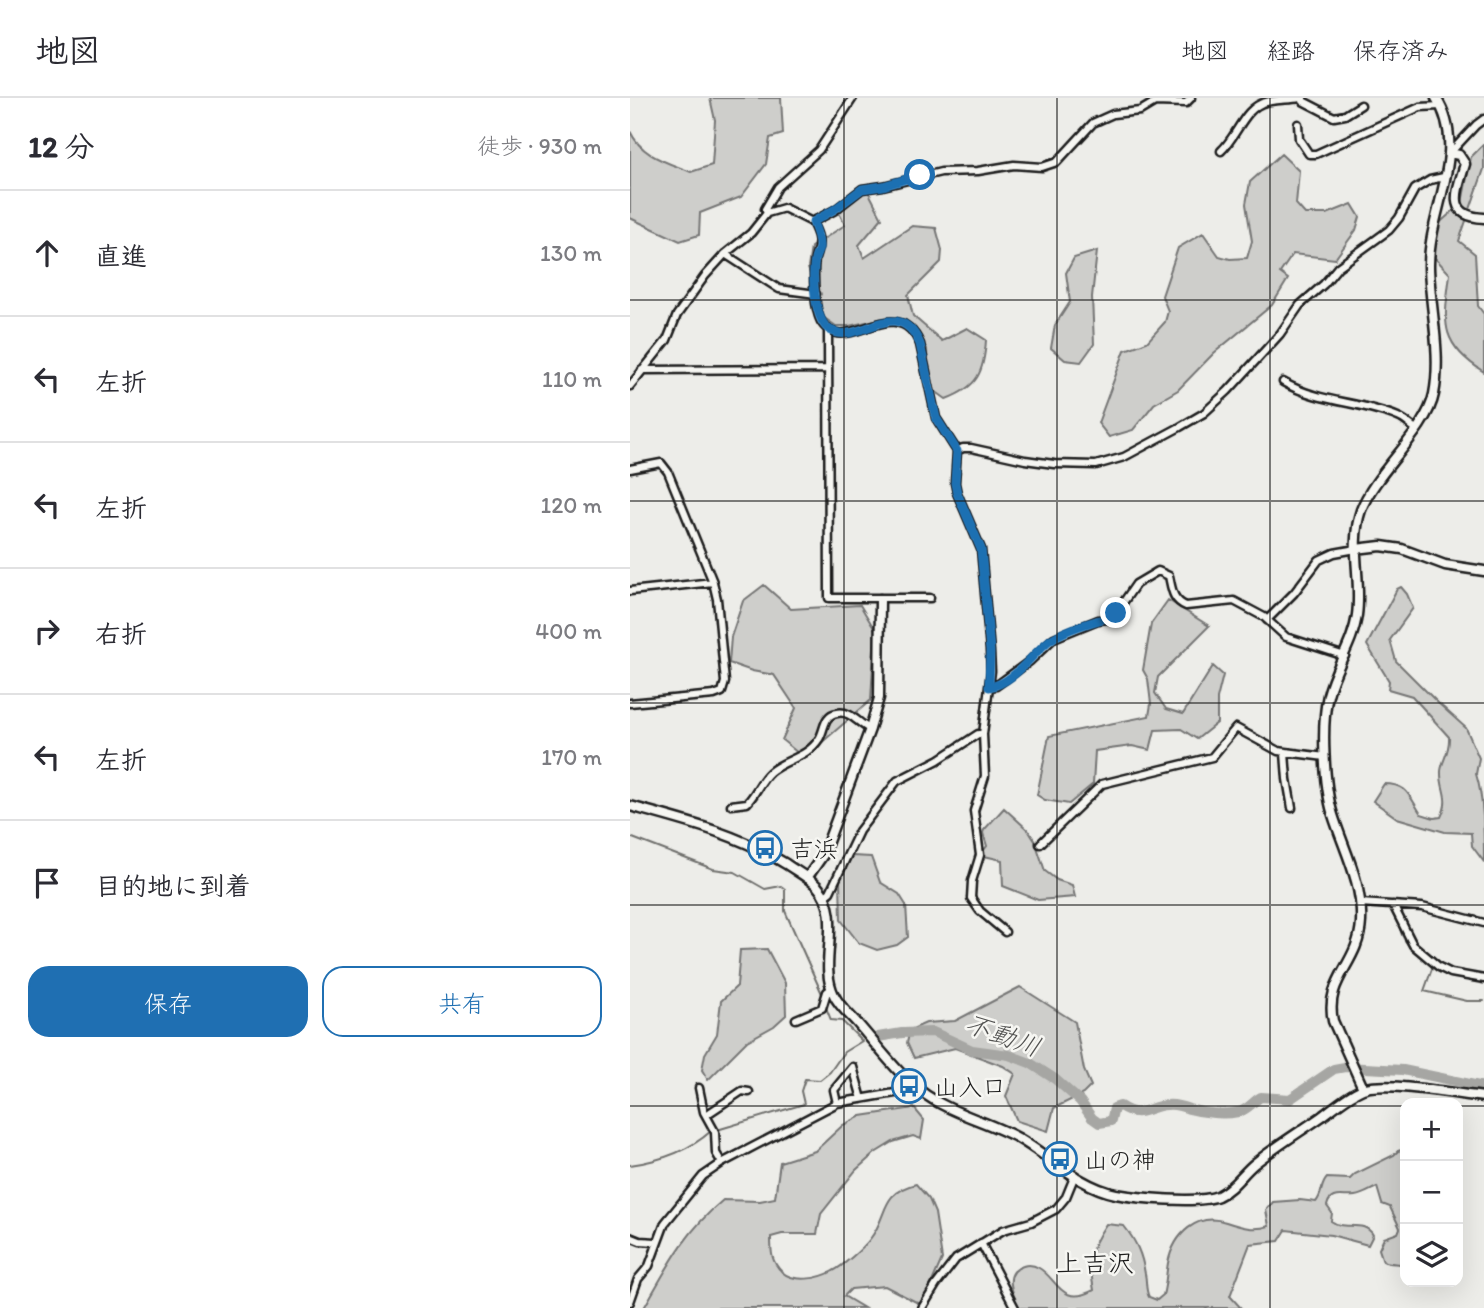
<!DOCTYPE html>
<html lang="ja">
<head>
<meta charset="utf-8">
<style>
	:root { --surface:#fff; --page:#f7f7f7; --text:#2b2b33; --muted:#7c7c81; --line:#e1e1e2; --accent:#1f6fb2 }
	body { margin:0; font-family:Itim,"Klee One",sans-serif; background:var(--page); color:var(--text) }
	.controls { position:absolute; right:21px; bottom:21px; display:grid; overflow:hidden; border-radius:14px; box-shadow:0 7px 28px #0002 }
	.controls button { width:63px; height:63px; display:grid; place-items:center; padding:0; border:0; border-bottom:2px solid var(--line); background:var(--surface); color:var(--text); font:35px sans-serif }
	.stop { position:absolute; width:21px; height:21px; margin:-16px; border:5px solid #1f6fb2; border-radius:50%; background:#fff }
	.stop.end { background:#1f6fb2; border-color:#fff; box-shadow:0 2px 7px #0008 }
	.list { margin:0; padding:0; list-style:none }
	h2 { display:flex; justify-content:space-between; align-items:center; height:91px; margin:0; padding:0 28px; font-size:30px }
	h2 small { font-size:23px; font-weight:400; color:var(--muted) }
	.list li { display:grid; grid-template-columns:46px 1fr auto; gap:21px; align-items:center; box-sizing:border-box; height:126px; padding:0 28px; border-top:2px solid var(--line) }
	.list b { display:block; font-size:26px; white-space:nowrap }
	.list em { font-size:23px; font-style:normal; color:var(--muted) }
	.actions { display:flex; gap:14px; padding:21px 28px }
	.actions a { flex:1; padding:16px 0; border:2px solid var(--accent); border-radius:21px; text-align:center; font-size:24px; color:var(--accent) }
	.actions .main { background:var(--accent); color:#fff }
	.icon { flex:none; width:38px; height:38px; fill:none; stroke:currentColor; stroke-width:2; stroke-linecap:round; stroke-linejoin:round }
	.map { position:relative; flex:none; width:854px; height:1210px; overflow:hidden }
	header { display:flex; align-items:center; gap:42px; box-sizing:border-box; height:98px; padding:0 35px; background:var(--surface); border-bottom:2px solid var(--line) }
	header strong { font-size:33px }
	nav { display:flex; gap:38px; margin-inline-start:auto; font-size:24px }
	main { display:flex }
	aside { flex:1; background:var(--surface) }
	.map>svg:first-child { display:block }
</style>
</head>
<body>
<header>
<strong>地図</strong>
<nav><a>地図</a><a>経路</a><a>保存済み</a></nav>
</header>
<main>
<aside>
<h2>12 分<small>徒歩 · 930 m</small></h2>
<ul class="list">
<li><svg class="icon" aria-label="ahead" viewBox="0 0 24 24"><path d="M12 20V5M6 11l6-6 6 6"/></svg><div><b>直進</b></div><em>130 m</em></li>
<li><svg class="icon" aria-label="left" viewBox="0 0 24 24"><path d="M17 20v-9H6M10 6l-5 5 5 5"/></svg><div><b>左折</b></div><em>110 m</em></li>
<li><svg class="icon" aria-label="left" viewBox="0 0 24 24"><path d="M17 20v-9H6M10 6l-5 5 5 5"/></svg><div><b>左折</b></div><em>120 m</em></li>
<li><svg class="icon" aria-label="right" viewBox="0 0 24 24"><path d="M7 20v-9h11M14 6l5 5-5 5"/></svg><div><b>右折</b></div><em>400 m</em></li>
<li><svg class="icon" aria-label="left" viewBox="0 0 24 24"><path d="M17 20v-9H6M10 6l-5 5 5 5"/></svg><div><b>左折</b></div><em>170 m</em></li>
<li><svg class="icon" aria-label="arrive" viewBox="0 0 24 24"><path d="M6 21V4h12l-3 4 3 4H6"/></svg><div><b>目的地に到着</b></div></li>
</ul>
<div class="actions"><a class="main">保存</a><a>共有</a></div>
</aside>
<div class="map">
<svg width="854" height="1210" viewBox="0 0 854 1210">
	<rect width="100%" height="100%" fill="#edede9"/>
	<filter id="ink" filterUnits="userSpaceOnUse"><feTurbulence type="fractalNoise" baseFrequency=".0143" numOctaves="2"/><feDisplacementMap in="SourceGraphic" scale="14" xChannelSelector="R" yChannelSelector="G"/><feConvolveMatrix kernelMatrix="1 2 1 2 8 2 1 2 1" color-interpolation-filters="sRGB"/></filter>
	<g filter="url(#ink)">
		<path fill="#cececb" stroke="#757574" stroke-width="2" d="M80 0H151L153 36 140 40 136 66 111 99 70 115 69 137 50 143 0 120V33C12 59 37 64 61 74L82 67 85 22Z
			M854 46V71L829 143 845 156 848 208 854 216V274C808 245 814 224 820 176L805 160V129L832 105 841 59Z
			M651 56 669 73 666 106 675 116H697L722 106 730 119 726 132 705 161 663 156 650 175 658 181 642 207 584 255 548 292 524 306 503 332 479 339 468 325 495 252 517 244 535 224 538 213 532 198 548 150 573 135 589 158 600 161 617 160 622 143 616 106 620 84Z
			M238 93 252 120 229 147 234 160 282 128 306 130 312 152 311 164 278 197 283 218 312 243 337 230 356 242C354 274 348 289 316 301L298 288 297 251 276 222 258 219 219 228H206L193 219 178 170 181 149 215 127 209 115 227 94Z
			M467 153 462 199 464 246 451 264 435 262 421 250 425 227 440 204 436 175 444 160Z
			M134 487 161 511 230 507 245 532 241 602 174 660 152 642 166 610 144 577 122 573 99 565 101 539 113 503Z
			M771 489 777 496 783 510 760 542 766 563 807 604 836 630 849 660 846 676C854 701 854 735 854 764L842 748 841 735 815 734 767 720 743 703 754 686C778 686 779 698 791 716L804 720 811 719C821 699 810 692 811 673 812 662 820 654 819 639L782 598 758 591 759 583 737 547 767 491Z
			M538 502 579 528 528 579 525 595 536 611 553 616 583 568 593 577 587 601V625L567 641 551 631 525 632 520 652 502 648 465 653 463 686 439 706 415 702 407 697 419 638 519 618 521 606 518 581 513 572 521 526Z
			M374 710 398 732 405 743 415 773 427 782 442 787 445 799 408 802 373 788 372 762 350 757 357 748 353 735 354 732Z
			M222 758 241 759 250 784 269 796 276 807 278 839 267 847 247 852 229 845 211 822 210 782Z
			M137 851 155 885 156 917 144 928 117 943 78 982 72 972 75 956 87 936 91 903 107 888 110 852Z
			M390 889 445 924 454 972 461 988 453 996 424 1010 418 1033 387 1023 376 998 385 976 373 968 325 950 284 960 277 945 280 932 296 925 325 923Z
			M284 1010 294 1022 291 1041 283 1038 263 1044 245 1055 226 1072 191 1116 187 1136H152L141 1139C141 1154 141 1163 152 1174 164 1185 189 1181 203 1173 212 1169 234 1149 240 1141 259 1117 249 1095 286 1086L299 1101 305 1115 312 1161 292 1207 255 1188 221 1191 214 1198 234 1210H14C38 1168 55 1134 93 1102L130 1103 145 1100 150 1064 185 1053 213 1027 231 1018Z
			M775 1051V1084L771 1102 775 1115V1167C767 1164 761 1167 753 1163L749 1151 754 1140 768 1135 770 1130 760 1109 752 1106 747 1089C740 1092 733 1097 725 1098 714 1100 700 1093 697 1108L702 1115 701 1123C714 1133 734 1121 743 1137L738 1147 701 1137 656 1132 649 1143 620 1146 600 1198 611 1210H389C382 1195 373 1174 393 1168 399 1166 404 1167 409 1170 427 1180 431 1210 464 1192 458 1161 458 1153 476 1126L494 1128C506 1143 512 1156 515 1176 517 1184 515 1191 519 1199L527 1202 533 1197C536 1187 536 1176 538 1165 544 1136 567 1114 596 1124 611 1129 624 1133 639 1128L636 1112 643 1104 670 1102 686 1104C693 1096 690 1087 697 1080L720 1081 725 1076 764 1057 768 1053Z"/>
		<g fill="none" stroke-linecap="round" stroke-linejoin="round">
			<path stroke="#6f6f6d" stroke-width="2" d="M0 739 83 771 105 774 135 791 151 788 155 791V813L193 898
				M769 825C771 846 786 855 803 868L794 893 837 903H854
				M87 1032 174 1006 171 993 175 981 190 982 200 974 214 954 232 943 212 923 201 922 195 907
				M0 1067C29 1063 59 1053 81 1033"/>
			<path stroke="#a6a6a3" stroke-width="10" d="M248 939 272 935 303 934 342 952 379 957 400 965 425 981 450 1003 462 1020 469 1025 481 1023 484 1010 490 1008C511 1022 517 1008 537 1007 545 1006 551 1008 559 1011 573 1015 594 1017 608 1014 617 1013 623 1003 631 999L660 1001 704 971 715 969 773 972 854 989"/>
			<g stroke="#1c1c1c" stroke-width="11">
				<path id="minor" d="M673 0V3L704 19 715 17 731 7
					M668 26 669 41 679 56H686L790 9 811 8
					M591 53C607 39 614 9 636 4 647 1 659 2 670 0
					M820 55 846 27 854 21
					M137 115 135 111 148 89 189 52 223 0
					M182 124 205 112 232 91 253 88 311 74 348 73 384 67 412 69 427 64 463 25 474 20 483 16 510 13 525 4 556 5 561 0
					M95 156 149 191 186 196
					M198 231 199 500H300
					M12 272 198 271
					M653 284C689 305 730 303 768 319 774 321 780 327 786 331
					M0 288 37 242 47 217 75 178 95 156 121 135 137 115 154 110 182 124C184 129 187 134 188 139 190 148 187 153 185 161 183 175 184 213 192 225 216 260 266 191 290 246L306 320 327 353 325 385 327 395 351 451 360 553 361 573 353 636 355 678 344 713 350 757 342 783 341 800 350 813 375 834
					M327 353 333 350H341L395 362 424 366 466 367 494 359 550 329 574 315 598 293 650 236 670 207 694 186 708 169 759 132 769 120 785 91 800 82 814 79
					M0 371 31 365 38 374 83 484 87 501 95 584 92 594 84 597 0 605
					M0 493 83 484
					M637 522 664 495 689 462 704 455 726 451
					M359 589 366 588 400 563 424 540 468 522 479 521 486 515 506 486 528 473 539 478C542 491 542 502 556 508L604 503 634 519 656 539 715 558
					M655 655 657 681 662 710
					M101 707 117 705C126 696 130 683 140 674 155 661 177 660 189 641 195 632 193 617 207 615 221 612 228 626 240 631
					M410 746 472 686 582 659 606 630 648 653 695 659
					M195 798 200 794 229 733 267 683 308 662 348 636H353
					M730 805 792 809 854 825
					M763 807 783 847 809 869 821 875 854 881
					M166 921 192 910 197 894 201 891
					M69 990 74 1014 85 1034 86 1055 92 1065
					M207 1005 204 992 223 969 232 1001
					M76 1017 112 993 119 994
					M0 1139 10 1143 26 1144
					M351 1145 385 1210
					M0 1204 8 1181 19 1168 35 1125 73 1078 92 1065 207 1005 288 991
					M292 1210 306 1187 326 1161 373 1132 401 1124 426 1111 436 1099 445 1077"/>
			</g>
			<g stroke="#1c1c1c" stroke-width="13">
				<path id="tertiary" d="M820 55 829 57 835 66C827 93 815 118 854 120
					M726 451 751 448 772 451 815 467 854 473
					M0 708C55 723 108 736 156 766 166 773 178 779 187 788 215 818 187 864 204 897 209 908 220 917 228 926 251 952 274 985 304 1002 330 1018 361 1025 388 1040 419 1058 450 1089 486 1096 507 1100 569 1106 588 1098 603 1091 612 1076 624 1066 645 1049 668 1035 691 1019 702 1011 723 993 736 990 761 984 826 996 854 999
					M177 780 193 757 240 631 249 600 250 501
					M733 990 703 923C694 881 729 866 731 824 733 786 714 752 703 717 694 688 691 627 698 597 705 569 723 546 727 517 732 482 719 447 731 412 745 374 797 333 804 296 812 255 800 211 799 169 798 113 840 52 806 0"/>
			</g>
			<use href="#minor" stroke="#f6f6f2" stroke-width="6"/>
			<use href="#tertiary" stroke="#f6f6f2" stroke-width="8"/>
		</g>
	</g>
	<g fill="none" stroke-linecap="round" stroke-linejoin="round" filter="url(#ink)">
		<path stroke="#1f6fb2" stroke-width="9" d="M290 77 253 88 232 91 205 111 183 124C186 132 190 141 189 150 188 154 186 157 185 161 182 178 184 223 200 232 230 249 267 194 290 246L306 320 327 353 325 385 327 395 351 451 360 553 359 589C385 585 400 557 420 542 432 534 452 527 466 523 474 520 479 521 486 515"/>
	</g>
	<path fill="none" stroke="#1c1c1c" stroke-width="2" stroke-opacity="0.55" d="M214 0V1210M427 0V1210M640 0V1210M0 202H854M0 403H854M0 605H854M0 807H854M0 1008H775M828 1008H854"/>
	<defs>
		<g id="bus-ring" transform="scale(1.75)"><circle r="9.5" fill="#f6f6f2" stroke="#1f6fb2" stroke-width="1.5"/><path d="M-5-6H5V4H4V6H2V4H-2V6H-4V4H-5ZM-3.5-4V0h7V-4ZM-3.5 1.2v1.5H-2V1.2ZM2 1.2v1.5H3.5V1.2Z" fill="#1f6fb2"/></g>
	</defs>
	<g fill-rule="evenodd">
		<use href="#bus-ring" x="135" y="750"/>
		<use href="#bus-ring" x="279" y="988"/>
		<use href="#bus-ring" x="430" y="1061"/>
	</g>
	<g text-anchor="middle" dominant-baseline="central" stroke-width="5" stroke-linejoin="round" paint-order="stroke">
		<g font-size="24" fill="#1c1c1c" stroke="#f6f6f2" text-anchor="start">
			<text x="160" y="750">吉浜</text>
			<text x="304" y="988">山入口</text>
			<text x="454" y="1061">山の神</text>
		</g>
		<g font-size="26" font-style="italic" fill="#535352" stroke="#f6f6f2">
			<text transform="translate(373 937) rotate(20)">不動川</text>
		</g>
		<g font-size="26" fill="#1c1c1c" stroke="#f6f6f2">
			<text x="465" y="1165">上吉沢</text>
		</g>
	</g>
</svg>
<div class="controls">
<button>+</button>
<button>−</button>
<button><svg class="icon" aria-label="layers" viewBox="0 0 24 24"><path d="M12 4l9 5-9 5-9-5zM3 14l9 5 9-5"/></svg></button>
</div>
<div class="stop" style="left:290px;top:77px"></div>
<div class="stop end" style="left:486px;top:515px"></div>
</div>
</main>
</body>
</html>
